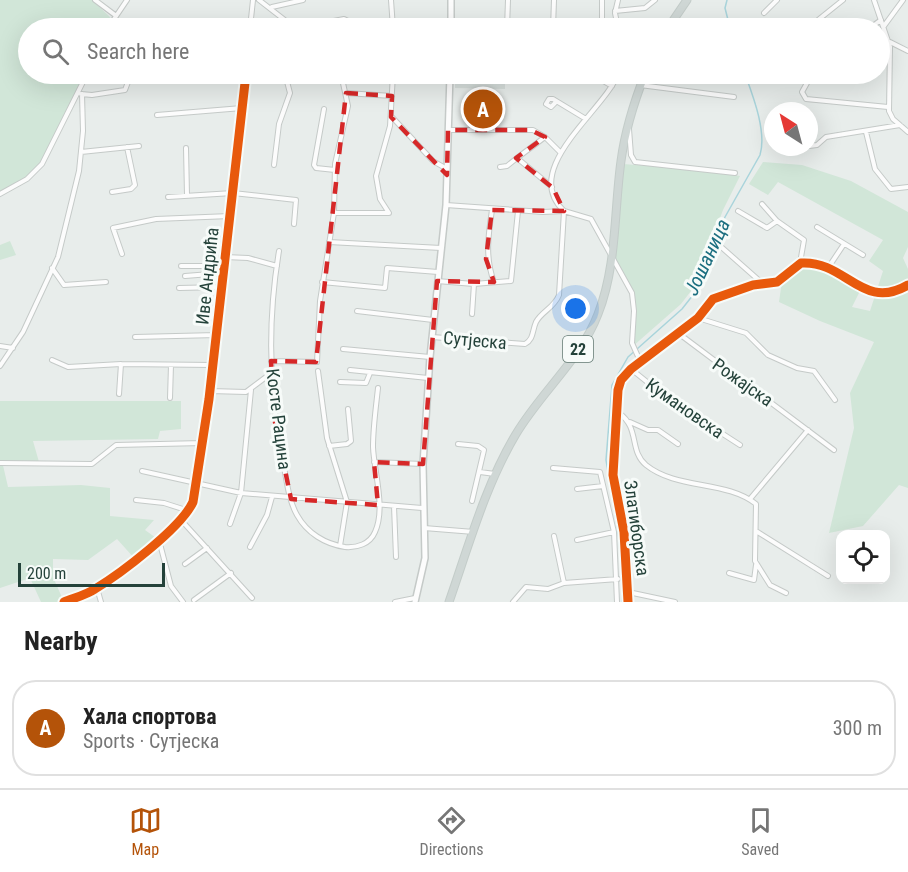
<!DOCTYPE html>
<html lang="en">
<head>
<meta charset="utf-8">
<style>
	:root { --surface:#fff; --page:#f2f2f2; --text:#222; --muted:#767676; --line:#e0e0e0; --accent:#b45309 }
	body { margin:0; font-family:"Roboto Condensed",sans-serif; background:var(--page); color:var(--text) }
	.controls { position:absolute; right:18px; bottom:18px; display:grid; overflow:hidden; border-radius:12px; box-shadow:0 6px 24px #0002 }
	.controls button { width:54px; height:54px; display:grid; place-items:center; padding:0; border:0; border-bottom:2px solid var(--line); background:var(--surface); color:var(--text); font:30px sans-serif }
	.compass { position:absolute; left:764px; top:102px; width:54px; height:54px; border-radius:50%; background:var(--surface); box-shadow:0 6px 24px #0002; rotate:324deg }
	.scale { position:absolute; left:18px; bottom:15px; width:147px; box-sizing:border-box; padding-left:6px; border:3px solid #24423a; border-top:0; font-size:16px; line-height:21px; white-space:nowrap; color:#24423a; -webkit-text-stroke:4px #f7fbf9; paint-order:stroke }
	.you { position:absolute; left:576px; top:309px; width:21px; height:21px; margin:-15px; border:4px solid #fff; border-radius:50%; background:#1a73e8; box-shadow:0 0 0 9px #1a73e833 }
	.badge { display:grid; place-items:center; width:39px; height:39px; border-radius:50%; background:var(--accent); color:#fff; font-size:20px; font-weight:700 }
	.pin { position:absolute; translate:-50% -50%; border:3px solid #fff; box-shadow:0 2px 6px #0006 }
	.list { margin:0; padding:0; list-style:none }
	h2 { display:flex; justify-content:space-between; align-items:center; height:78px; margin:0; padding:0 24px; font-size:26px }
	h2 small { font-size:20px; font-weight:400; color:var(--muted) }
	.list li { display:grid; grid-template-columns:39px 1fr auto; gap:18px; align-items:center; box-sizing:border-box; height:96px; margin:0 12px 12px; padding:0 12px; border:2px solid var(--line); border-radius:24px }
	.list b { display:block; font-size:22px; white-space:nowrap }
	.list p { margin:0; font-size:20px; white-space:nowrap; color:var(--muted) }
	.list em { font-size:20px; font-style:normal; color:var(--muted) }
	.icon { flex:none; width:33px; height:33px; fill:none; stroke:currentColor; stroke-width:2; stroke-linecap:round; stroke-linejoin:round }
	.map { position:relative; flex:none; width:908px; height:602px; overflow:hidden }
	.search { position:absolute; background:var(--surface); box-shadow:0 6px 24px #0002; left:18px; right:18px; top:18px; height:66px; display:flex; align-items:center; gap:15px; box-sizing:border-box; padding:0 21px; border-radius:33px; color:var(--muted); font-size:22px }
	.sheet { height:186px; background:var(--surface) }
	nav { display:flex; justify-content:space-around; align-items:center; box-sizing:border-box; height:84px; border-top:2px solid var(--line); background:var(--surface); font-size:16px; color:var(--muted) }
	nav a { display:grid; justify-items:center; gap:3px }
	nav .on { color:var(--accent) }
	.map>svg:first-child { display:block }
</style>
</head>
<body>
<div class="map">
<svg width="908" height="602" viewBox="0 0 908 602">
	<rect width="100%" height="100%" fill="#e8edeb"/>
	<path fill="#d6dedb" d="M455 74H505V89L455 88Z"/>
	<path fill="#d1e6d8" d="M0 0H92L110 17 107 28H28V74H87L42 164 35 172 0 194Z
		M763 162 802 165 851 181 908 212V247L903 258 908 269V488L899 485 863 526 829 533 854 428 850 393 874 342 820 321 779 302 782 281 800 265 827 269 861 289 852 307 870 311 883 271 869 261 883 240 778 182 768 195 749 184Z
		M623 164 714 171 740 176 723 210 694 287 681 304 632 347 634 298 615 262Z
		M10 241 16 255 0 260V245Z
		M0 401H181V429L160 431 158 439 33 441 39 462 2 461 8 487 81 485 110 488V516L154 520 145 530 159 540 135 559 117 539 88 560 53 559V577L64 602H41L30 578 0 588Z"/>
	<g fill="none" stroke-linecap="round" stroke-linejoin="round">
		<path stroke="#a9d4db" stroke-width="1.5" d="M727 0 725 8 730 28
			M622 602V573L618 532 606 460 612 385 628 357 682 309 693 295 725 217 760 155C767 132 753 96 745 74"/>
		<g stroke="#c5cac8" stroke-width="6">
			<path id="minor" d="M95 0 115 15
				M259 0 295 28
				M391 0 393 28
				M602 0V27
				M874 0 890 47 889 111 893 119 908 132
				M272 7 303 0
				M615 11 645 8 655 0
				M764 13 777 0
				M884 26 903 0
				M108 28 127 0
				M250 28 253 0
				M297 28 344 19 348 21 350 28
				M451 28 618 27
				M507 28 508 0
				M553 28 554 0
				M618 28 615 13 618 0
				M808 28 843 0
				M870 28 881 20
				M890 42 908 51
				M591 74 612 86
				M656 74 705 80
				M812 74 802 92 806 99 888 107
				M640 85 734 97
				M346 93 392 96
				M81 94 92 95 125 90 131 74
				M555 103 551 107 546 104 549 99H553L586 119
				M324 109 314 165 316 168 335 170
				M157 115 242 108
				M392 117 433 161 447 169
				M629 129 631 155 635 162 735 173
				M448 130H533L545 137 560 152
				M866 132 875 169 891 189 908 187
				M809 146 817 145 826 137 900 125
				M186 148 187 195
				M81 152 139 146
				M517 158 545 137
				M274 165 279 124 290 93 285 74
				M500 167 507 166 517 158 552 187
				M112 192 131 189 135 185 127 147
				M0 194 27 179 42 164 87 74
				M168 197 233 193 296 200 294 224
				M762 204 777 221 804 240 800 263
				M446 205 543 212 564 211 591 219 632 293 634 311 632 343 640 361
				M492 210C488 236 485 258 494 282
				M738 211 767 228 777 221
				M334 213H389L380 199 376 176 390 126 393 74
				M817 227 863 255
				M329 242 441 248
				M719 245 762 283
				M279 251C267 323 269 396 284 467 287 483 289 501 297 515 307 533 325 544 345 547 357 548 370 544 375 532 386 508 374 472 373 447 373 427 376 407 378 388
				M122 254 113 228 156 219 230 216
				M225 257 248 258 277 266
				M181 266H224
				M52 268 64 285 106 282
				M828 268 844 244
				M185 276 223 273
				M437 281 474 284 511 281 518 211
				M322 282 385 288 387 268 438 272
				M179 288 222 287
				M357 311 433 320
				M472 314 474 284
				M698 318 746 333 768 355 797 368 814 371 835 400
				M678 333 834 450
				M135 337 217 335
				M432 337 525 344C534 339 532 331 536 322 542 311 554 308 559 295L564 211C519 169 605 110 618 74
				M0 346 13 348
				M343 349 430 357
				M52 360 68 367 121 364 213 365
				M271 361 317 362 320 301 334 213 335 164 348 106 341 74
				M0 366 23 332 58 257 79 171 83 131 82 94
				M631 369 667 398 740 445
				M350 370 428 378
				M318 371 327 438 347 502 340 546
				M340 382 366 383 370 373
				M210 391 246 392 270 374
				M119 394 121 364
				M170 398 171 365
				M619 413C640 428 629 451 646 465 677 490 726 480 756 504L755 561 770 585 786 593
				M630 422 648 430H658L678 444
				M458 444 478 446 484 450 472 501
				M329 446 347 444 351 441 348 409
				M374 462 423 464
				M0 463 92 464 116 445 203 443
				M553 468 600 472 614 532 617 602
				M142 471 241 493 422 508
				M480 472 495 474
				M577 489 603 486
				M750 499 808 430
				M136 500 164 503 189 511
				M394 506 396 557
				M182 521 252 598
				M230 524 241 493 251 390
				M424 528 474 532
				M756 531 828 576
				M554 536 564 583
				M159 540 171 586 183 602
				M577 540 614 532
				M250 547 267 515 272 497
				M185 564 207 548
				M729 573 754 580 756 565
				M97 588 101 602
				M628 592 675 602
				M194 600 231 573
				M64 602C74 598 86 595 95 589 120 574 181 528 193 502L209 399 246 74
				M395 602 415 598
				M513 602 526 587 548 589 564 583 618 579
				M628 602 624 532 613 475 618 390 621 380 631 369 698 318 713 299 753 285 777 282 801 263C846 260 862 312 908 285"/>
		</g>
		<g stroke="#c5cac8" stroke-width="8">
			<path id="tertiary" d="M451 28V0
				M415 602 425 558 423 464 430 357 446 205 450 74"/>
		</g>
		<g stroke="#c3ccc9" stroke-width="9">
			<path id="primary" d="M668 28 687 0
				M449 602C469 545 485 486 516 434 541 392 581 359 598 314 617 266 614 211 621 161 625 131 634 102 645 74"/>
		</g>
		<use href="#minor" stroke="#fcfcfc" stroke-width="4"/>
		<use href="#tertiary" stroke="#fcfcfc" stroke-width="5"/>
		<use href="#primary" stroke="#cfd7d5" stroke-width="7"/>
		<g stroke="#f7fbf9" stroke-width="13">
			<path id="cycleway" d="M64 602C74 598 86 595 95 589 120 574 181 528 193 502L209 399 246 74
				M628 602 624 532 613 475 618 390 621 380 631 369 698 318 713 299 753 285 777 282 801 263C846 260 862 312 908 285"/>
		</g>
		<use href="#cycleway" stroke="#e8590c" stroke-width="9"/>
	</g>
	<path fill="none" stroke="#d62828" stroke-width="4.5" stroke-dasharray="12 8" stroke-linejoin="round" d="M346 93 392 96 391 117 447 175 448 130H531L545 137 516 158 553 188 564 211 492 210 486 259 494 282 437 281 423 464 374 462 378 505 291 499 275 422 271 361 316 362Z"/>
	<g text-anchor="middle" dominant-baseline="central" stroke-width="6" stroke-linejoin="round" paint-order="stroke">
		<rect fill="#f7fbf9" stroke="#637a73" stroke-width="1.5" x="563" y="336" width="30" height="26" rx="4.5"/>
		<g font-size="16" font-weight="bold" fill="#24423a">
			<text x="578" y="349">22</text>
		</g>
		<g font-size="18" fill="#24423a" stroke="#f7fbf9">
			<text transform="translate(207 276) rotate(-84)">Иве Андрића</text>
			<text transform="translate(475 340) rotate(5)">Сутјеска</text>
			<text transform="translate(743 382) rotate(35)">Рожајска</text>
			<text transform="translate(685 408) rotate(35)">Кумановска</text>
			<text transform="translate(279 419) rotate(83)">Косте Рацина</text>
			<text transform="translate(637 528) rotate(82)">Златиборска</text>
		</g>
		<g font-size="20" font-style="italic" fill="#1c6f80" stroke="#f7fbf9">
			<text transform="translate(707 257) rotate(-65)">Јошаница</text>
		</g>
	</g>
</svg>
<div class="controls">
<button><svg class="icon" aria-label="locate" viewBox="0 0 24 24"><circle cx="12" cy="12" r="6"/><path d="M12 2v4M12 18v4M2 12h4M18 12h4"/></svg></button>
</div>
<svg class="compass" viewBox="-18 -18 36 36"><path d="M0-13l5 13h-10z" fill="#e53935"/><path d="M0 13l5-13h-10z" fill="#767676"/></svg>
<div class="scale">200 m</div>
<div class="you"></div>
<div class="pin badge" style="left:483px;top:109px">A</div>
<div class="search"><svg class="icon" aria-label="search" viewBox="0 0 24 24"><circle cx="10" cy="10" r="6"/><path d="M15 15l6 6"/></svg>Search here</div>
</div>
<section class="sheet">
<h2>Nearby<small></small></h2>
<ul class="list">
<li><span class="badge">A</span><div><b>Хала спортова</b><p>Sports · Сутјеска</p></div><em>300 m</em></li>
</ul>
</section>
<nav>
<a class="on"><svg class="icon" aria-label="map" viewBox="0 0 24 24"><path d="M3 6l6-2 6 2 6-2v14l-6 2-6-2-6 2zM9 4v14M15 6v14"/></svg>Map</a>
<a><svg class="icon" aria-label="directions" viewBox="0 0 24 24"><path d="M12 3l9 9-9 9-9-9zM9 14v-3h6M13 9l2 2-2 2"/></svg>Directions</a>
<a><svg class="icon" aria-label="saved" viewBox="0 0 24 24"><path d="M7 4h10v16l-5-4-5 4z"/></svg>Saved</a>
</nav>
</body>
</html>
